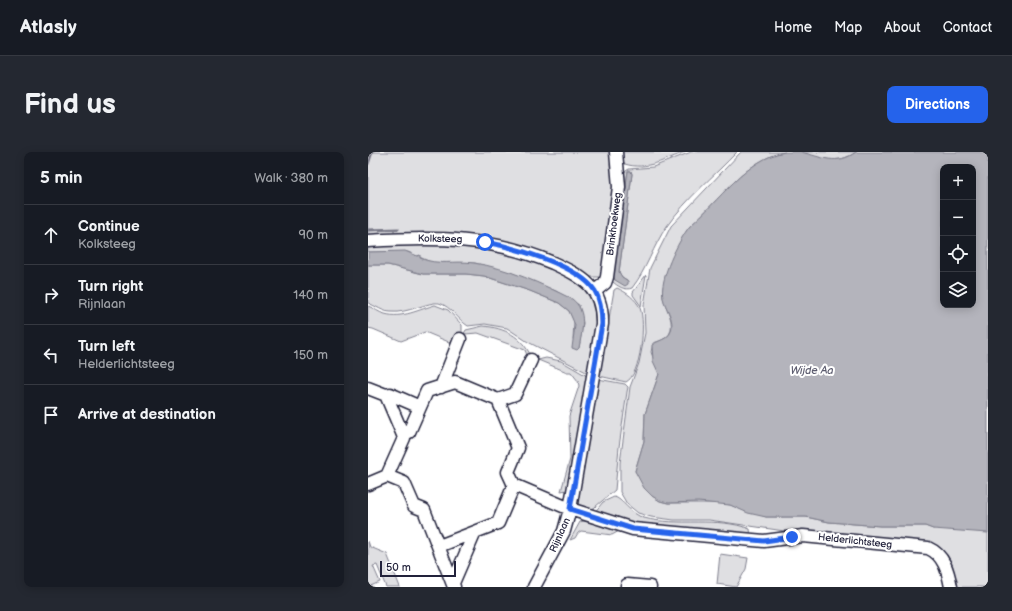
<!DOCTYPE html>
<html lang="en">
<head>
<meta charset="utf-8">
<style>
	:root { --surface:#171b24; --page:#242831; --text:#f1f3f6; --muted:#9ea1a6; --line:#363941; --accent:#2563eb }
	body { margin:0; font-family:"Balsamiq Sans",sans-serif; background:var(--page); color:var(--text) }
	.controls { position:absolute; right:12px; top:12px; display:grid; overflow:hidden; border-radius:8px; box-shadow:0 2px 10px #0003 }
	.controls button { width:36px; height:36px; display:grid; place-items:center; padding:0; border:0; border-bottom:1px solid var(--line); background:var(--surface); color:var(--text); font:20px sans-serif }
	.scale { position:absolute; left:12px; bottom:10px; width:76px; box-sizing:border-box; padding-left:4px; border:2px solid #22223b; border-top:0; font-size:11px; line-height:14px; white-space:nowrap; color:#22223b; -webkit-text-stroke:3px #fff; paint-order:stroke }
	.stop { position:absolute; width:12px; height:12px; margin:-9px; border:3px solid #2563eb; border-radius:50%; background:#fff }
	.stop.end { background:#2563eb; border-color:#fff; box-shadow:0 1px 4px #0008 }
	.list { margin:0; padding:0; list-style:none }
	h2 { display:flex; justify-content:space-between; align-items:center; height:52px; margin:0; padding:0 16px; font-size:17px }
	h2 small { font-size:13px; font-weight:400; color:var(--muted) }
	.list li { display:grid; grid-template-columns:26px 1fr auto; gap:12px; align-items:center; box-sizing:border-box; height:60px; padding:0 16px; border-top:1px solid var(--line) }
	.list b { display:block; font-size:15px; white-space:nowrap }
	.list p { margin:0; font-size:13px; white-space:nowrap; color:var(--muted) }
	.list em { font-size:13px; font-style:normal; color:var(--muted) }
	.icon { flex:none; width:22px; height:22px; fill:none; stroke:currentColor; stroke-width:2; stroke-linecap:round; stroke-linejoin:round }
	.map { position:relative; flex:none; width:620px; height:435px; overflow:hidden; border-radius:8px }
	header { display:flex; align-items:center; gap:24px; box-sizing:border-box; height:56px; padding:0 20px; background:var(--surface); border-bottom:1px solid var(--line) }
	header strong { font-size:19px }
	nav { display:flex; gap:22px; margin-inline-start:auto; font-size:14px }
	.intro { display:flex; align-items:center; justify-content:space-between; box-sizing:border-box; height:96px; padding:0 24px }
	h1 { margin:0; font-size:28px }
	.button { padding:10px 18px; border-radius:8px; background:var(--accent); color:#fff; font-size:14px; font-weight:700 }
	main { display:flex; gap:24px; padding:0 24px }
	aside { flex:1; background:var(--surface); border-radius:8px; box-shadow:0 2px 10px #0003 }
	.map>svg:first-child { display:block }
</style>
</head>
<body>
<header>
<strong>Atlasly</strong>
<nav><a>Home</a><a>Map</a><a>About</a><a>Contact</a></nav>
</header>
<div class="intro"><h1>Find us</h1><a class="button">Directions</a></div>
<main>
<aside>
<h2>5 min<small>Walk · 380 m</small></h2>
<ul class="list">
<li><svg class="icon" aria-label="ahead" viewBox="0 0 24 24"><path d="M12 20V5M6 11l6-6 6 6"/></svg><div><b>Continue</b><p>Kolksteeg</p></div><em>90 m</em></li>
<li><svg class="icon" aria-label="right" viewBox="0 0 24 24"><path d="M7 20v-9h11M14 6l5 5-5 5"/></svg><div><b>Turn right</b><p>Rijnlaan</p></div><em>140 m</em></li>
<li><svg class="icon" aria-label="left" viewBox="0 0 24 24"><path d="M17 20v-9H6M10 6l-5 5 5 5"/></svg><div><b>Turn left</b><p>Helderlichtsteeg</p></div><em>150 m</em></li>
<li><svg class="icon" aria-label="arrive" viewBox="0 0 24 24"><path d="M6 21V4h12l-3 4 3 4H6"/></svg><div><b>Arrive at destination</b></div></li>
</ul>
</aside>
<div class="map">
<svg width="620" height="435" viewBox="0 0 620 435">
	<rect width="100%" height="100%" fill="#fff"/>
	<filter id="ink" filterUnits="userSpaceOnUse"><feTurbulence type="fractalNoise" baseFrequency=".025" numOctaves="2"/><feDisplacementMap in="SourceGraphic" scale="8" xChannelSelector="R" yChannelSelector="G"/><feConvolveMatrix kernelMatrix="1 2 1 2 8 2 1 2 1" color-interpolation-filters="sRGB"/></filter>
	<g filter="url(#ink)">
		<path fill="#dfdfe2" stroke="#80808e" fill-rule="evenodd" d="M0 0H243L247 32 235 123 232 125H223L166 100 0 86Z
			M249 0H317C298 7 278 19 257 12Z
			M323 0H369C346 24 318 47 299 74 285 94 279 117 264 136 257 139 249 134 244 129L255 21 261 17 285 15ZM260 19H263L264 22 251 120 254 125 259 128H247L245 124Z
			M373 0H417C379 6 350 50 322 74 311 88 292 127 295 145 297 156 305 165 303 177 302 186 292 189 285 191L283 200 291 222 277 262 276 289 267 319 284 344 292 349 300 351H351L362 353 398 365H438L461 370 512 374H557L565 377 620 364V435H586L574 402 341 368H306L283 365 270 361 259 352 252 340V311L262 235 271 211 277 181 276 153 282 116 303 74Z
			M433 0H488C470 13 452 7 433 0Z
			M44 89 130 95 202 122 221 141 228 161V175L220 221 160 190 139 176 117 172 100 174C89 167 84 155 71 151 62 149 38 162 23 160 15 160 8 154 0 151V113H20L55 122H98L116 124 162 139 191 151 201 159 206 169 205 187 210 197 211 196 215 171 211 153 188 139 144 121 107 111H65L40 100H0V91Z
			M278 123 273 154 265 143V140Z
			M249 136C258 140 268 147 272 156 278 170 273 223 258 230L231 224 246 138Z
			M67 153 80 158 94 173V180L88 193 57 180 33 189 5 177 0 176V154C6 156 11 161 17 162 34 167 52 157 67 153Z
			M115 174C137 176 153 184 163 204L160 206 157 198 110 181 97 182 93 187 98 178Z
			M178 206 193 209 219 224 199 338 193 339 202 307 201 264 211 234 210 229 203 220H199L170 208Z
			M230 227 257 232 260 235 259 240 251 295 247 338 221 360 211 354 209 347Z
			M246 345C254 346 262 362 276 366 310 375 349 364 382 377L383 385 260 373 226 361 235 350Z
			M216 369 227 372 228 369 253 378 244 383 213 379 210 381 207 386 202 388 212 370Z
			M0 389 2 395 19 402 32 435H18L9 413 5 414 12 430 0 435Z
			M352 402 380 406 378 417 368 435 349 432Z"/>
		<path fill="#b4b4bc" stroke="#7a7a88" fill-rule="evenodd" d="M417 0C422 0 428 0 433 0 454 5 469 14 488 0H620V381L565 377 557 374H512L461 370 438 365H398L380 361 362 353 330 350 300 351 292 349 284 344 276 336 267 319 276 289 277 262 291 222 285 209 284 193C290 188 300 188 303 179 307 167 297 156 295 146 291 127 310 89 322 74 350 50 379 6 417 0ZM575 15H605V153H575Z
			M260 19H263L264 22 251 120 254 125 260 129V132L257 134 247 128 245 124Z
			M37 99 49 104 52 103V106C70 114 87 108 106 111 140 116 174 132 204 147 220 159 214 179 211 196L209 198 204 196 207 173 201 159 191 151 162 139 116 124 98 122H55L20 113H0V100Z"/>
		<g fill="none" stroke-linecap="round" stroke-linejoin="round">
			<path stroke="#7a7a88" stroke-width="3" d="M0 12 4 0
				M0 78 30 77"/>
			<g stroke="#22223b" stroke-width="15">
				<path id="street" d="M0 89C67 85 122 84 185 111 215 125 235 135 234 172L202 357 196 379 166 435
					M227 139 237 131 239 125 251 35 248 0
					M73 235 92 187
					M0 236 18 243 22 242 52 255
					M18 243 35 283
					M130 248 147 242 163 208
					M19 324 36 286 35 283 41 280 59 239 87 230 130 248 150 296 140 320 146 333 202 357 265 377 396 389 435 384 560 396C576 403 580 419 583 435
					M0 332 19 324 36 331 46 354 56 358 86 435
					M71 394 130 371 146 333
					M85 431 107 380
					M259 435V433L282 435"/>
			</g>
			<use href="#street" stroke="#fff" stroke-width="12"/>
		</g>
	</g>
	<g fill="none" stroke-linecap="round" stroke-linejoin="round" filter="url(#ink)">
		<path stroke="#2563eb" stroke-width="5" d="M117 90C145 95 212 114 227 139 233 149 234 161 234 172L202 357 265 377 396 389 424 385"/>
	</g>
	<g text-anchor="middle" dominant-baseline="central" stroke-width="4" stroke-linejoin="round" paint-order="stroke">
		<g font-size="10" fill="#22223b" stroke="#fff">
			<text transform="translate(246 72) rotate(-83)">Brinkhoekweg</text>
			<text transform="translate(72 87) rotate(1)">Kolksteeg</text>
			<text transform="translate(192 383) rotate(-66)">Rijnlaan</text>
			<text transform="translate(487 389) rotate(6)">Helderlichtsteeg</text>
		</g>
		<g font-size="11" font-style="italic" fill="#5c5c6f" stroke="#fff">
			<text x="444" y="218">Wijde Aa</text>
		</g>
	</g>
</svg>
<div class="controls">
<button>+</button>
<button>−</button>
<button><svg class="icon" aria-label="locate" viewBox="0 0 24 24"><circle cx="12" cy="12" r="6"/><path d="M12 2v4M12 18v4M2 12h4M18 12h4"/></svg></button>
<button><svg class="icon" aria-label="layers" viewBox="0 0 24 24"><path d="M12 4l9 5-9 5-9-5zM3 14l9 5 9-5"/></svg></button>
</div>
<div class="scale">50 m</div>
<div class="stop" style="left:117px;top:90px"></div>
<div class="stop end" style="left:424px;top:385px"></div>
</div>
</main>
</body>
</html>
